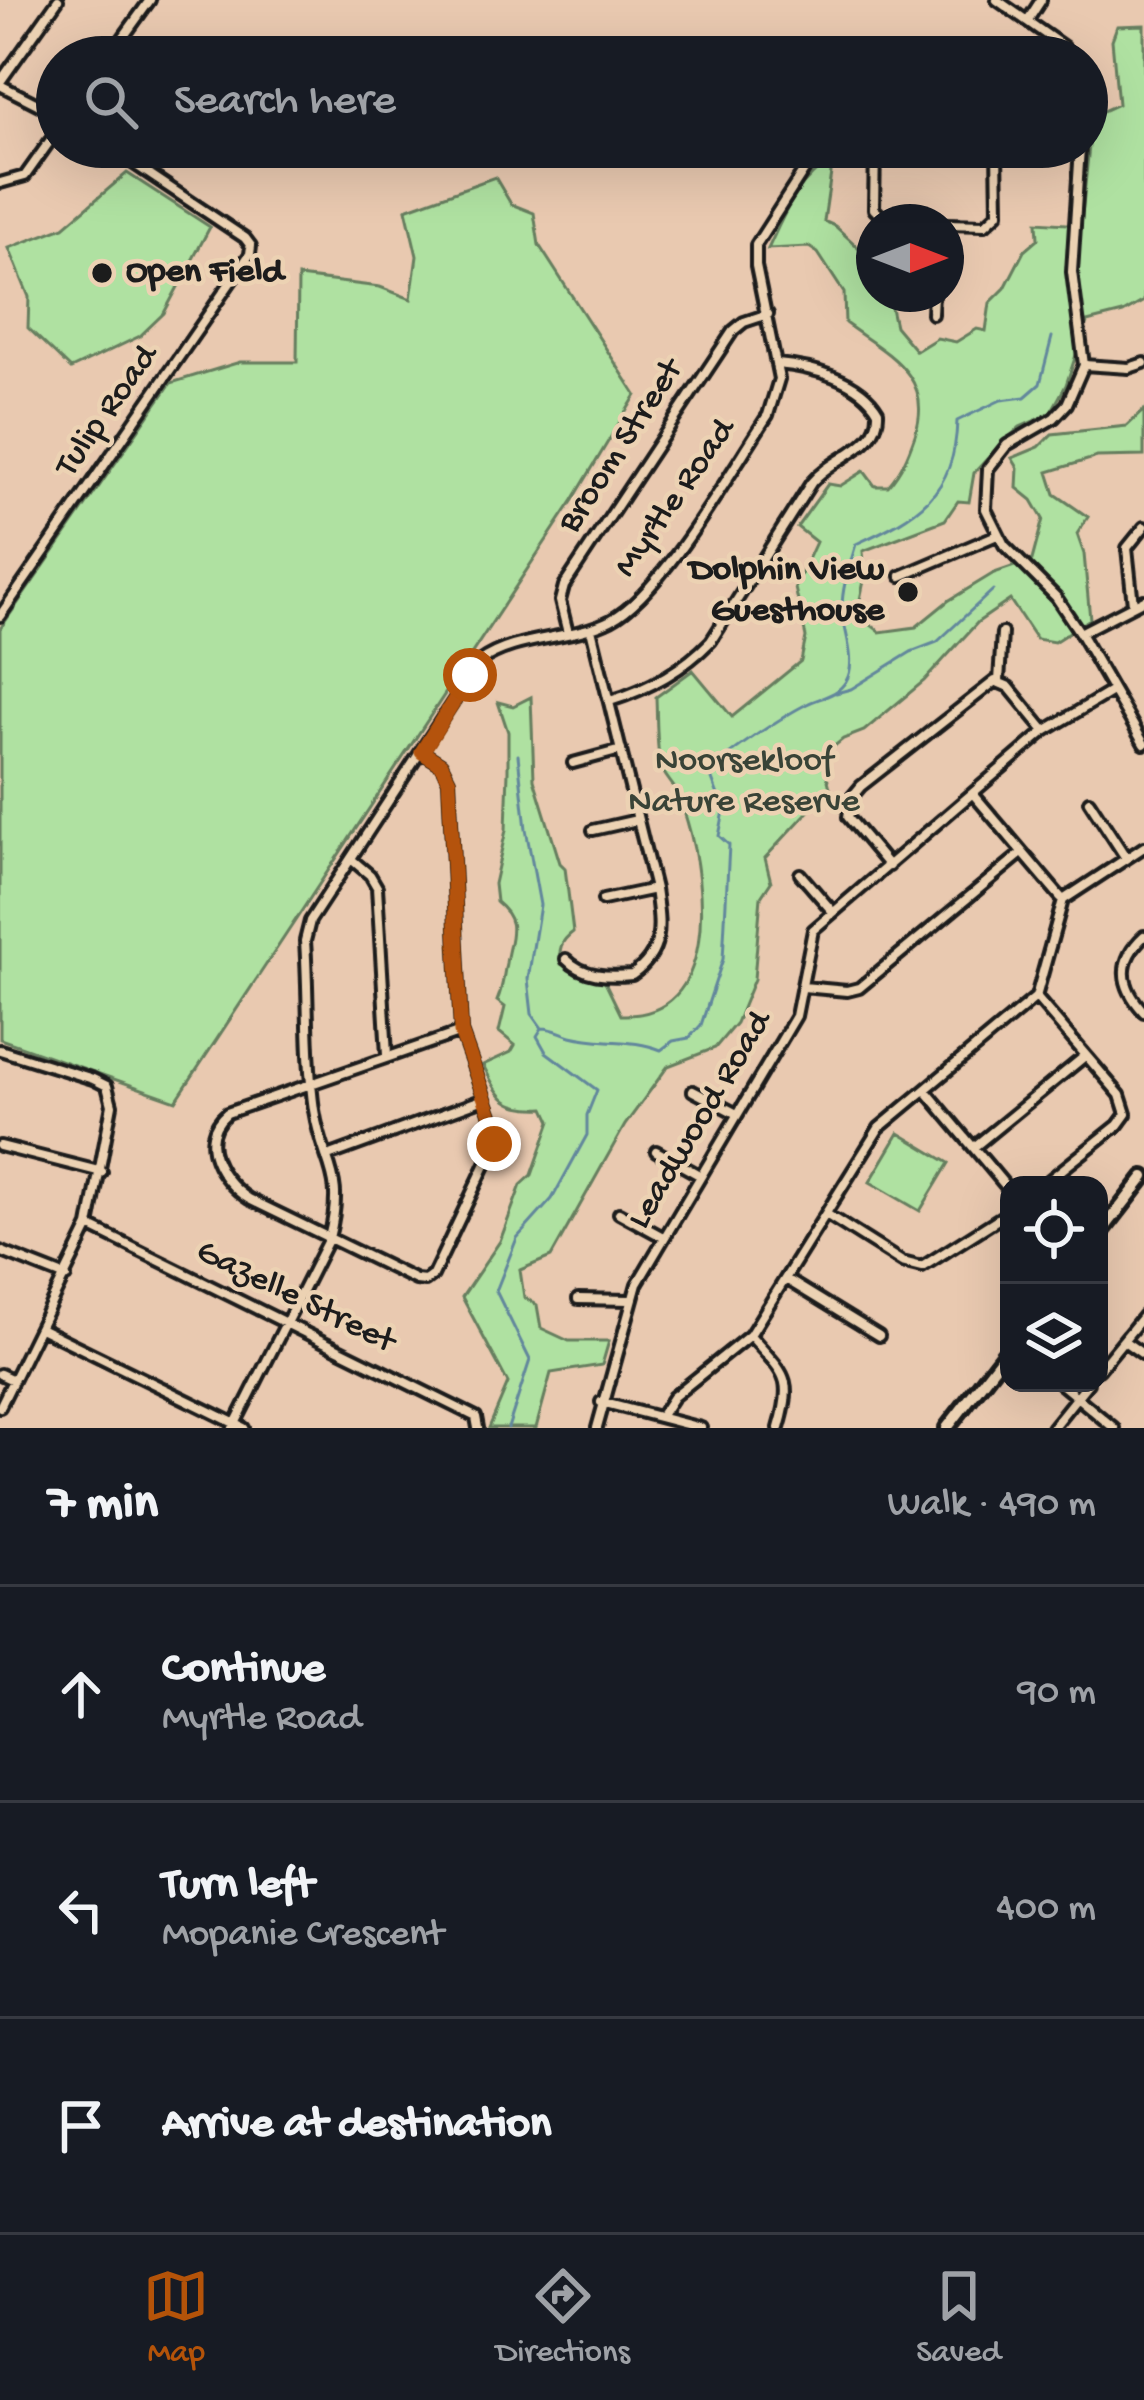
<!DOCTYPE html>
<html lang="en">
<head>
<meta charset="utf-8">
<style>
	:root { --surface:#171b24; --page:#242831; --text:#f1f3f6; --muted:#9ea1a6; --line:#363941; --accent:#b45309 }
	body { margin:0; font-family:"Gochi Hand",sans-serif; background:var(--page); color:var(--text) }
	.controls { position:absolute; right:36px; bottom:36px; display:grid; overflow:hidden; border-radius:24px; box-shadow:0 12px 48px #0002 }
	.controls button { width:108px; height:108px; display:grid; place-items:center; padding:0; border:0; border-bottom:3px solid var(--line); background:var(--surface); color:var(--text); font:60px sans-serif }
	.compass { position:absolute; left:856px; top:204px; width:108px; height:108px; border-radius:50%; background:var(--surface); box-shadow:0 12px 48px #0002; rotate:90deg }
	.stop { position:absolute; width:36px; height:36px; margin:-27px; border:9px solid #b45309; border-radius:50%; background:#fff }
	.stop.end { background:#b45309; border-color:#fff; box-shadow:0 3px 12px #0008 }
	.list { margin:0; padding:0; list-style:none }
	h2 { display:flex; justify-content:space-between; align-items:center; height:156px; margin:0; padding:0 48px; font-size:51px }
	h2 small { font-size:39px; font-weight:400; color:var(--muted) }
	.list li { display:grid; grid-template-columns:78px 1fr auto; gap:36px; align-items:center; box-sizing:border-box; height:216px; padding:0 48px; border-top:3px solid var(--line) }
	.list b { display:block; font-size:45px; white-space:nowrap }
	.list p { margin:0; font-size:39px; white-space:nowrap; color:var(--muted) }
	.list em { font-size:39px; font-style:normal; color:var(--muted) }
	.icon { flex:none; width:66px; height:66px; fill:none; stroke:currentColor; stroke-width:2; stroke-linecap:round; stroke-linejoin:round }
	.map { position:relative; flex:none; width:1144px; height:1428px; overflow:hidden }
	.search { position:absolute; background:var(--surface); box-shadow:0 12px 48px #0002; left:36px; right:36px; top:36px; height:132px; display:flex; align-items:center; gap:30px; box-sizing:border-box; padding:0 42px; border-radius:66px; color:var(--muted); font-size:45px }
	.sheet { height:804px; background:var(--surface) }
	nav { display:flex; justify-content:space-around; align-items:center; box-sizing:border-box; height:168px; border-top:3px solid var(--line); background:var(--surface); font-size:33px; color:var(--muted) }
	nav a { display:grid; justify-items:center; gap:6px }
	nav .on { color:var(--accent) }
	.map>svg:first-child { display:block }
</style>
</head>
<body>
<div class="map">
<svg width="1144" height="1428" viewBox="0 0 1144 1428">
	<rect width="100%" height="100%" fill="#e9c9b0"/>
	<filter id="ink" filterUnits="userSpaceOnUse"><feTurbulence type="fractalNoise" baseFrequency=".00833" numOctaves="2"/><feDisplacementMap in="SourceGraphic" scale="24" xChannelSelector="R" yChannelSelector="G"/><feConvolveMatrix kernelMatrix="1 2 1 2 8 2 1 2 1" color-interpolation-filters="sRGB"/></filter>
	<g filter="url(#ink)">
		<path fill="#afe1a1" stroke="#667e5e" stroke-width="3" d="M1144 25V301L1123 313 1087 322 1066 385 1050 414 1020 427 996 449 974 473 969 502 958 501 945 520 863 551 865 576 857 614 880 632 916 627 948 601 994 573 1032 560 1043 519 1032 500 1017 488 1018 468 1012 458 1039 447 1052 434 1127 426 1144 410V456L1097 457 1048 472 1055 494 1088 517 1077 534 1084 554 1090 619 1054 642 1036 639 1010 600 978 622 924 681 864 731 843 739 822 756 830 788 765 858 771 882 761 897 754 979 736 1023 715 1048 668 1066 625 1125 551 1257 520 1270 524 1297 537 1305 541 1328 569 1341H609L602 1365 551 1373 536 1428H489L508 1383 462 1297 500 1241 521 1185 532 1175 551 1121 545 1108C504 1110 500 1098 483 1065L511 1052 515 1045 499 1032 505 1007 497 1001C503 987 503 978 506 963 510 936 521 922 496 902L494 884 506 830 508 771V732L498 702 513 706 531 697 534 779 560 863 565 868 573 932C561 941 558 949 561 964L603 978 621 1015C720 1019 706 884 687 821 684 812 682 802 678 794 673 783 662 775 660 763 656 741 657 719 656 697L693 670 732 717 801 661 806 637 795 588 816 542 797 527 828 484 840 486 864 471 875 486H888C902 470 908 455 915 435 935 375 887 354 845 323L844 293 818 253 809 247 768 249C785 212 797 180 833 159L824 221 835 226 872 260 874 294H888L895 326 916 351 937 338 956 342 977 329 986 331 990 303 1005 288 1024 251 1038 239 1037 222 1081 225 1092 116 1118 104 1112 40 1117 26Z
			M127 173 210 227 164 313 140 336 71 369 28 328 29 297 9 248 64 227Z
			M495 177 511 204 534 213 539 245 636 395 573 500 176 1101 0 1039V629L171 383 240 362H297L298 277 380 287 411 299 417 256 406 209Z
			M899 1133 949 1163 920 1211 870 1182Z"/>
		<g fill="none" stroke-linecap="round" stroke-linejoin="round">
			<path stroke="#62879c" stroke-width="3" d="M836 693 851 689 911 652 937 642 993 590
				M518 755 526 829 540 905 528 979 532 1014 542 1028
				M508 1428 530 1360 496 1291 517 1238 552 1199 587 1135V1115L597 1090 546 1052 537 1036 542 1028C554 1028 560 1033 571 1036 601 1044 633 1038 661 1050L673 1041 689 1038 701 1025 723 959 729 845 719 836 724 811 710 774C719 757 787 714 807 704 821 697 837 696 846 681 858 661 843 630 842 608 842 586 850 565 856 544 917 516 955 495 957 421L1001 400 1025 397 1040 384 1052 337"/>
			<g stroke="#1c1c1c" stroke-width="16">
				<path id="minor" d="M997 0 1064 47 1071 57
					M1028 20 1041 0
					M109 57 150 0
					M0 82 58 0
					M0 85 57 114
					M875 147 874 209 882 217 921 222
					M978 147 1079 153
					M1080 147 1072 272 1084 365 1067 404 1054 418 1007 445 988 469 986 509 1004 545 1056 597 1080 633 1144 744
					M0 183 25 176 57 131
					M946 224 985 225 998 213 997 149
					M932 314 933 294
					M1084 365 1129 368 1144 363
					M901 576 997 535
					M1133 604 1127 548 1144 527
					M0 616 250 254 251 246 245 238 109 147
					M568 633 560 601 564 586 733 331 744 322 768 314
					M1080 633 1144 600
					M999 681 1002 633
					M610 701C649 689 682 671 711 641L811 483C835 454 880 449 878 411 860 379 811 367 777 364
					M422 752 441 764 449 780 461 1032 494 1124 490 1155 433 1275 425 1281 416 1280 249 1199C221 1181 195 1140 227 1113L461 1032
					M573 763 621 750
					M974 795 1063 900
					M1089 801 1126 858
					M593 830 637 820
					M351 859 370 875 377 887 387 1055
					M889 866 848 817 851 798 861 786 995 681 1009 687 1045 731
					M800 874 833 912
					M603 900 655 889
					M1063 900 1144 847
					M1144 936C1117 961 1120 986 1144 1012
					M566 959C583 977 609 977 632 975 665 952 660 925 655 889L591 629
					M803 987 847 991 859 988 1022 853
					M1036 997 1120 1095 1126 1114 1118 1125 1043 1185
					M0 1050 93 1079 107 1086 112 1105 89 1226 0 1407
					M693 1091 737 1114
					M926 1091 1009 1190
					M0 1146 102 1172
					M974 1147 1085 1056
					M656 1151 701 1176
					M328 1156 484 1099
					M619 1213 663 1237
					M826 1214 902 1262 922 1267 1009 1212
					M89 1226 476 1417 478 1428
					M0 1251 66 1277
					M786 1279 879 1336
					M578 1299 630 1300
					M40 1328 244 1428
					M750 1335C783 1374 795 1375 779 1428
					M1124 1341 1144 1355
					M1099 1370 1144 1315
					M0 1374 13 1380
					M1060 1383 1114 1428
					M601 1402 701 1428
					M660 1417 673 1397 750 1335 879 1128 1036 997 1063 900
					M233 1428 329 1238C346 1172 323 1168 314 1110 306 1055 309 997 305 941L310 921 479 662C516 635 570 641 611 620 663 593 733 467 768 415L779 379 756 266V245L810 161 841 147
					M597 1428 637 1284 796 1016 813 930 1045 731 1112 691
					M1052 1428 1088 1383"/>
			</g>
			<g stroke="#1c1c1c" stroke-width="20">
				<path id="tertiary" d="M1099 1235 1144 1177
					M947 1428 1009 1348"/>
			</g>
			<use href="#minor" stroke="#ecd2b3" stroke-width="8"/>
			<use href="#tertiary" stroke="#ecd2b3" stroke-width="10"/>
		</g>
	</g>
	<g fill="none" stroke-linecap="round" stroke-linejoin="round" filter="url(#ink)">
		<path stroke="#b45309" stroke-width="15" d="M470 675 422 752 441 764 449 780 461 1032 494 1124V1144"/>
	</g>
	<g fill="#1c1c1c" stroke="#ecd2b3" stroke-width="4.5">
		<circle cx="102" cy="273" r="12"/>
		<circle cx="908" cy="592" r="12"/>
	</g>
	<g text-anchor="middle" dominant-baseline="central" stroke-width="9" stroke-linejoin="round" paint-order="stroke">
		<g font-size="36" font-weight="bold" fill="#1c1c1c" stroke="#ecd2b3" text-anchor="start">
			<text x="126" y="273">Open Field</text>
			<text x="884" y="571" text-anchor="end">Dolphin View<tspan x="884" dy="41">Guesthouse</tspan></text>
		</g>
		<g font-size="36" fill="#1c1c1c" stroke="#ecd2b3">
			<text transform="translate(108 412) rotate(-55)">Tulip Road</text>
			<text transform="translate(622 447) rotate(-57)">Broom Street</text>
			<text transform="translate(676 499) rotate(-55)">Myrtle Road</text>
			<text transform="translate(701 1121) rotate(-59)">Leadwood Road</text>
			<text transform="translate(295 1298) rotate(26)">Gazelle Street</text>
		</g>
		<g font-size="36" fill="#394337" stroke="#ecd2b3">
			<text x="744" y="762">Noorsekloof<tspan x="744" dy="41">Nature Reserve</tspan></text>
		</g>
	</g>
</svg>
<div class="controls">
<button><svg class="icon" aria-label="locate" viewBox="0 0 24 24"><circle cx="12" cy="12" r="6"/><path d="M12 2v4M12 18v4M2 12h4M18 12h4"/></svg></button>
<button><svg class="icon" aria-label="layers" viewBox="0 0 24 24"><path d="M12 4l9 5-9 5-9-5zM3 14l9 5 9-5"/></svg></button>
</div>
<svg class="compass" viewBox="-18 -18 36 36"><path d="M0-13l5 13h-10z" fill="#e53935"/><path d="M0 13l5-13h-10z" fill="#9ea1a6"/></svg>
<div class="stop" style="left:470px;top:675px"></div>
<div class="stop end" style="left:494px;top:1144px"></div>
<div class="search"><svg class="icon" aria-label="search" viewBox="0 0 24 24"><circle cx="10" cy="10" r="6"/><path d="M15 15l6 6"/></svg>Search here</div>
</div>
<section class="sheet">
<h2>7 min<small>Walk · 490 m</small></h2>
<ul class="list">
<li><svg class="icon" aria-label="ahead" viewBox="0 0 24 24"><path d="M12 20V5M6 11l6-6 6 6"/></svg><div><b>Continue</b><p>Myrtle Road</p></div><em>90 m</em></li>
<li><svg class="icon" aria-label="left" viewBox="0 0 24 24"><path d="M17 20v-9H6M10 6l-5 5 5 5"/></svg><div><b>Turn left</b><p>Mopanie Crescent</p></div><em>400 m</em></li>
<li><svg class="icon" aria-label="arrive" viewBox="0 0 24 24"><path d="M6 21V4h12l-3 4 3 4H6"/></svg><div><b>Arrive at destination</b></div></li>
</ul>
</section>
<nav>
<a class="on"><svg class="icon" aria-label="map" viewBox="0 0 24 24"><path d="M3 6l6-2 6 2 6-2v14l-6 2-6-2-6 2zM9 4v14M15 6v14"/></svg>Map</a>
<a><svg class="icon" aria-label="directions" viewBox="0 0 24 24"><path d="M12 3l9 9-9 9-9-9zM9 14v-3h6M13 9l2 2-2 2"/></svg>Directions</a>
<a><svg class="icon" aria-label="saved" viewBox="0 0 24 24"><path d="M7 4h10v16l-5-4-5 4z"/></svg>Saved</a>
</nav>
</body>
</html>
